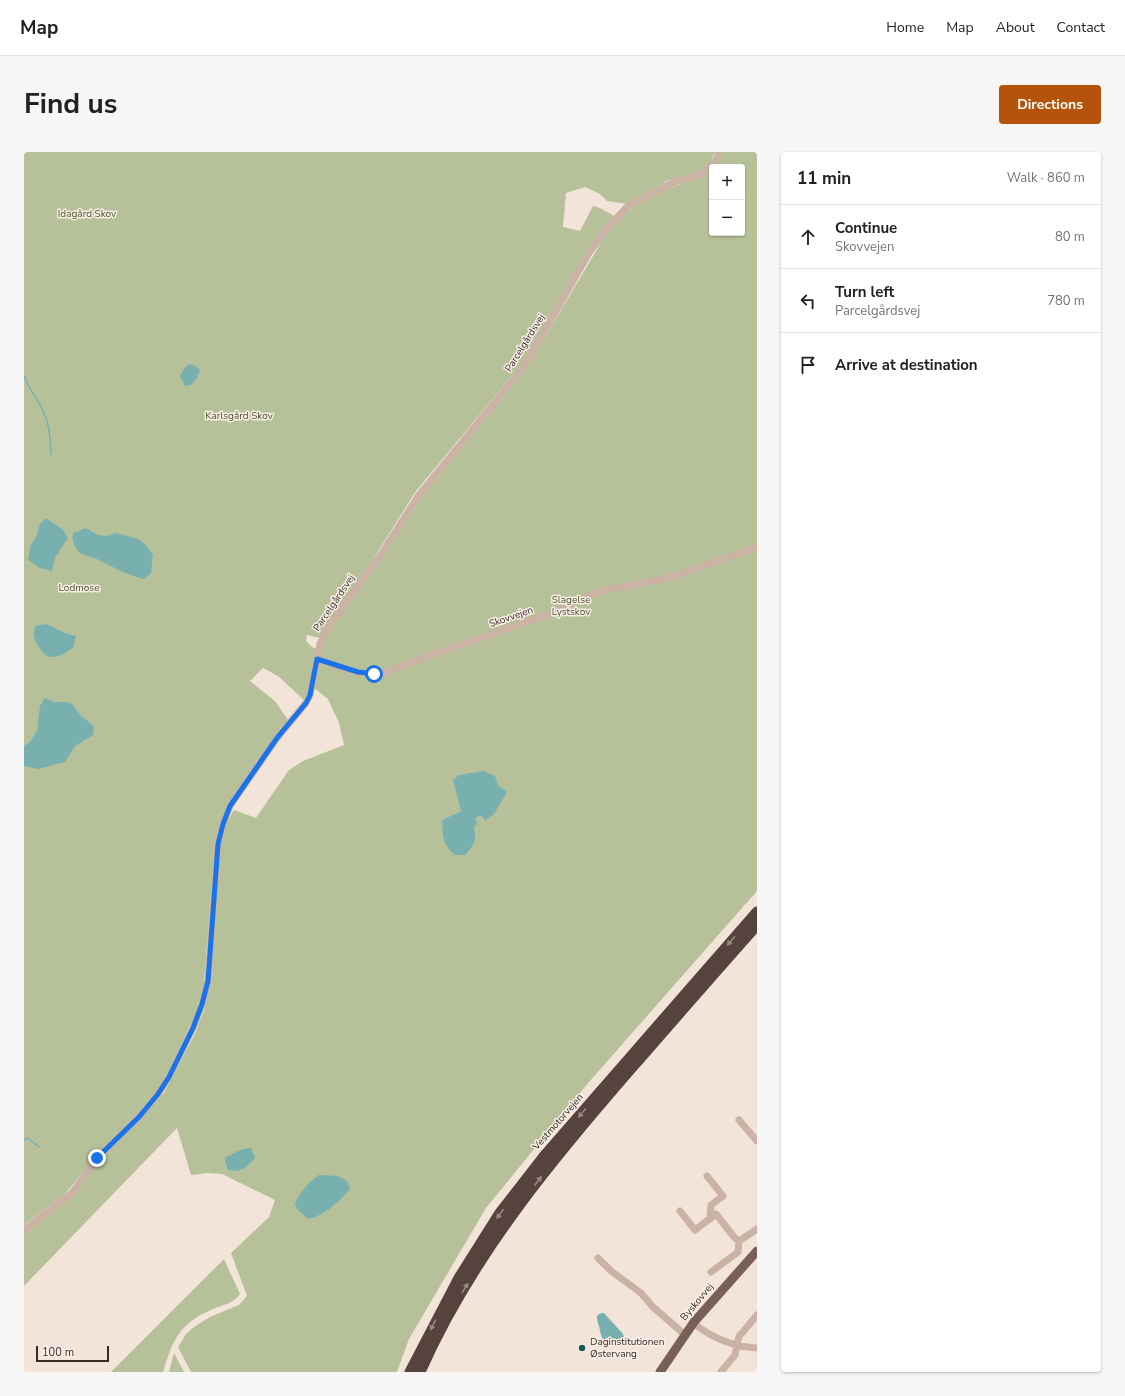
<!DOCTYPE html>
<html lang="en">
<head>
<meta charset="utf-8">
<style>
	:root { --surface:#fff; --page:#f6f6f6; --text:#202124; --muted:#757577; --line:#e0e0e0; --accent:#b45309 }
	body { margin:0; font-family:"Nunito Sans",sans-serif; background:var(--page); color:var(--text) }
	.controls { position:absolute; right:12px; top:12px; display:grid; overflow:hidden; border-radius:4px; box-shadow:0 1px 3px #0004 }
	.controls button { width:36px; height:36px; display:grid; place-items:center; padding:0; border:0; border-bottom:1px solid var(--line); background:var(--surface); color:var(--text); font:20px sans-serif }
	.scale { position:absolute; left:12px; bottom:10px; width:73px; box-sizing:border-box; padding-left:4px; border:2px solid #362a26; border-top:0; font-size:11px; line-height:14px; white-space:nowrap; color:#362a26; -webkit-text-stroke:3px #faefe6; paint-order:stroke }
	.stop { position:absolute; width:12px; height:12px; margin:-9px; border:3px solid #1a73e8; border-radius:50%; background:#fff }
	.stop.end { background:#1a73e8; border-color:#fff; box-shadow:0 1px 4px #0008 }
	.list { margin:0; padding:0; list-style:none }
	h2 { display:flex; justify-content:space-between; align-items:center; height:52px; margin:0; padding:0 16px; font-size:17px }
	h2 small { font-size:13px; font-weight:400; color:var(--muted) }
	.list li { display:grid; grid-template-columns:26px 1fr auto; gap:12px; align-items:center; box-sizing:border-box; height:64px; padding:0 16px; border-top:1px solid var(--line) }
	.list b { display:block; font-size:15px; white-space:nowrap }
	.list p { margin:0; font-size:13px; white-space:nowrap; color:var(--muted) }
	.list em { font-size:13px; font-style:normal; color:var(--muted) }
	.icon { flex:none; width:22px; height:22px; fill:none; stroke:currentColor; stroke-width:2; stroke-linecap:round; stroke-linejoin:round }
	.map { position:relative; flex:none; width:733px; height:1220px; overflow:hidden; border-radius:4px }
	header { display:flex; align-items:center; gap:24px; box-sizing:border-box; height:56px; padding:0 20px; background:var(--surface); border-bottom:1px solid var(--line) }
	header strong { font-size:19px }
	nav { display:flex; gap:22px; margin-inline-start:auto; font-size:14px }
	.intro { display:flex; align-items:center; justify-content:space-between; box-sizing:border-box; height:96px; padding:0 24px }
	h1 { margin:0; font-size:28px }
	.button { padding:10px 18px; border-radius:4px; background:var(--accent); color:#fff; font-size:14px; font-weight:700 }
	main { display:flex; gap:24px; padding:0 24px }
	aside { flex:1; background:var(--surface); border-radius:4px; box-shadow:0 1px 3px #0004 }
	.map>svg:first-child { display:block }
</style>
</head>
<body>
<header>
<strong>Map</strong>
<nav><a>Home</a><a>Map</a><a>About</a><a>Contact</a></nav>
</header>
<div class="intro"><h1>Find us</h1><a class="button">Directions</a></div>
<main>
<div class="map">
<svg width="733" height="1220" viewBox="0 0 733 1220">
	<rect width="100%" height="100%" fill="#f2e4d9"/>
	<path fill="#b7c199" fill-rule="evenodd" d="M0 0H691L686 11 672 21 643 29 604 52 583 49 576 42 561 35 542 41 539 75 556 79 569 54 576 56 590 64 502 207 392 339 348 409 296 486 283 483 282 489 288 495 293 497 286 535 280 548 254 524 239 516 226 529 251 549 264 568 196 670 191 690 180 832 172 860 142 926 119 956 72 1004 41 1042 0 1073Z
		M698 0H733V739L565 930 462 1056 385 1187 373 1220H167L154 1195 162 1182 170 1175 186 1165 215 1153 223 1144 207 1101 245 1065 251 1048 198 1022 184 1021 167 1023 153 976 0 1134V1082L51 1041 74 1008 140 941 171 882 180 858 187 831 196 693 202 672 210 658 232 666 265 618 279 609 320 593 315 571 304 547 290 536 297 499 305 479 405 335 461 268 507 209 585 77 595 66 609 55 640 38 659 31 688 16V81H718V15H690ZM474 633 482 640 460 669 459 665 456 664 450 666V675L451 682 418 668 437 659Z
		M200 1107 216 1142C210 1151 199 1153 189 1157 156 1171 149 1187 139 1220H87Z
		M150 1201 160 1220H145Z"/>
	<path fill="#77b0ae" d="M166 212 172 214 176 218 173 226 167 233 161 234 156 224 161 215Z
		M22 366 39 378 44 386 31 406 28 419 16 416 4 408 6 395 12 385 16 372Z
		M62 376 74 383 83 384 93 381 114 387 122 393 129 403 127 421 120 427C101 423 85 412 68 405 64 404 59 403 56 401 51 396 47 387 49 381Z
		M22 472C33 476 40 482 52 484L49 496C36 505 24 511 15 495 10 488 9 483 11 474Z
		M21 546 30 550H43L48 552 57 564 70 574 69 583 51 594 41 610 14 617 0 614V594L6 590 13 579 16 554Z
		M460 619 471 624 474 633 483 640 470 662 460 669 459 665 456 664 451 666 453 671 450 675C453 689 450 693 441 703H431C418 692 419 684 418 668L437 659 429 628 435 623Z
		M227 996 231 1006C223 1015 217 1021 204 1018L201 1009 202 1005 219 997Z
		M295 1023 314 1024 323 1029 326 1037C313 1051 302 1063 284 1067L273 1057 271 1052C275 1041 285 1030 295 1023Z
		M578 1161H580L599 1182 600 1185C597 1189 594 1190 589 1191 578 1193 577 1183 575 1174 574 1172 573 1168 573 1165 574 1162 575 1162 578 1161Z"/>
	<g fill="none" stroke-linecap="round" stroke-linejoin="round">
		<path stroke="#77b0ae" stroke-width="1.5" d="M0 224C4 236 12 244 17 255 26 271 26 285 27 302
			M0 988 4 986 15 995"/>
		<path stroke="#cab3a5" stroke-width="7" d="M293 507 334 521 350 522 363 520 413 501 531 460 566 443 583 438 648 425 733 395
			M715 968 733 989
			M683 1024 699 1044 687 1053 686 1067
			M656 1059 671 1078 692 1062 710 1085 715 1089
			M0 1078 48 1041 73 1006 115 965 134 942 145 925 169 876 178 852 184 829 194 692 199 672 206 654 253 586 282 551 286 543 296 492 305 474 358 401 395 343 490 227 504 208 565 101 584 75 604 54 640 35 653 29 673 24 681 19 688 13 693 6 695 0
			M574 1106 587 1119 617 1141 629 1155 660 1182
			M687 1120 714 1100 715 1089 733 1077
			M669 1171C687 1185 710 1195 733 1196
			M697 1220 711 1203 715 1184 718 1181 733 1163"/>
		<path stroke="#786057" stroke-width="9" d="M636 1220 670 1170 733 1099"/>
		<path stroke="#57433d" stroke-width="11" d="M386 1220 435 1126 476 1061 522 1002 733 760
			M396 1220C447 1104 529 1006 611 912 652 865 692 819 733 773"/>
	</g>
	<defs><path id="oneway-solid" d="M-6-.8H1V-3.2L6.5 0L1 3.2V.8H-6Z"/></defs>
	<g fill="#988881">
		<use href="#oneway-solid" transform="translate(707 789) rotate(131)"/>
		<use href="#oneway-solid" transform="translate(558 961) rotate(131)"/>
		<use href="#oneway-solid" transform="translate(514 1029) rotate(-53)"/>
		<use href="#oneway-solid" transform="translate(476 1062) rotate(125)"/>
		<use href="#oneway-solid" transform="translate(441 1136) rotate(-59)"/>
		<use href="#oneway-solid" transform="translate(409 1173) rotate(117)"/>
	</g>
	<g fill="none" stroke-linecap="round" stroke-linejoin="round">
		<path stroke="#1a73e8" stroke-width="5" d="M73 1006 115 965 134 942 145 925 169 876 178 852 184 829 194 692 199 672 206 654 253 586 282 551 286 543 293 507 334 520 350 522"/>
	</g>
	<circle fill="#1b5858" stroke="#faefe6" stroke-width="1.5" cx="558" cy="1196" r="4"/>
	<g text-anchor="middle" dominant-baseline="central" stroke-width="3" stroke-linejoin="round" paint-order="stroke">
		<g font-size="10" fill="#485529" stroke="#faefe6">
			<text x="63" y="62">Idagård Skov</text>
			<text x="215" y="264">Karlsgård Skov</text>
			<text x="55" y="436">Lodmose</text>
			<text x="547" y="448">Slagelse<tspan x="547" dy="12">Lystskov</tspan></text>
		</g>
		<g font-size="10" fill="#362a26" stroke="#faefe6">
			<text transform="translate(501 191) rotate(-58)">Parcelgårdsvej</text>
			<text transform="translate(310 451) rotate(-56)">Parcelgårdsvej</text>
			<text transform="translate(487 465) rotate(-19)">Skovvejen</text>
			<text transform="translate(534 970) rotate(-49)">Vestmotorvejen</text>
			<text transform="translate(673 1150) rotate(-50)">Byskovvej</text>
		</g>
		<g font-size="10" fill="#362a26" stroke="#faefe6" text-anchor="start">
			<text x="566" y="1190">Daginstitutionen<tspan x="566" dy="12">Østervang</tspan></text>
		</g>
	</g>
</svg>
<div class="controls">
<button>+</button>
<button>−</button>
</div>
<div class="scale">100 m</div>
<div class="stop" style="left:350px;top:522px"></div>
<div class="stop end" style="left:73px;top:1006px"></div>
</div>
<aside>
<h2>11 min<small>Walk · 860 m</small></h2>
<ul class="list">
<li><svg class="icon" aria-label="ahead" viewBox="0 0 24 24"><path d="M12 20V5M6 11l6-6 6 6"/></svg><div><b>Continue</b><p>Skovvejen</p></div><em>80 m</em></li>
<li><svg class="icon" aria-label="left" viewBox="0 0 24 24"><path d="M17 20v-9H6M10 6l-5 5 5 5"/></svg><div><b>Turn left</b><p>Parcelgårdsvej</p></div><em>780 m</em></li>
<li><svg class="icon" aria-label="arrive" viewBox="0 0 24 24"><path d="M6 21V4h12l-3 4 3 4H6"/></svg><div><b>Arrive at destination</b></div></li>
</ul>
</aside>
</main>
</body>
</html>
